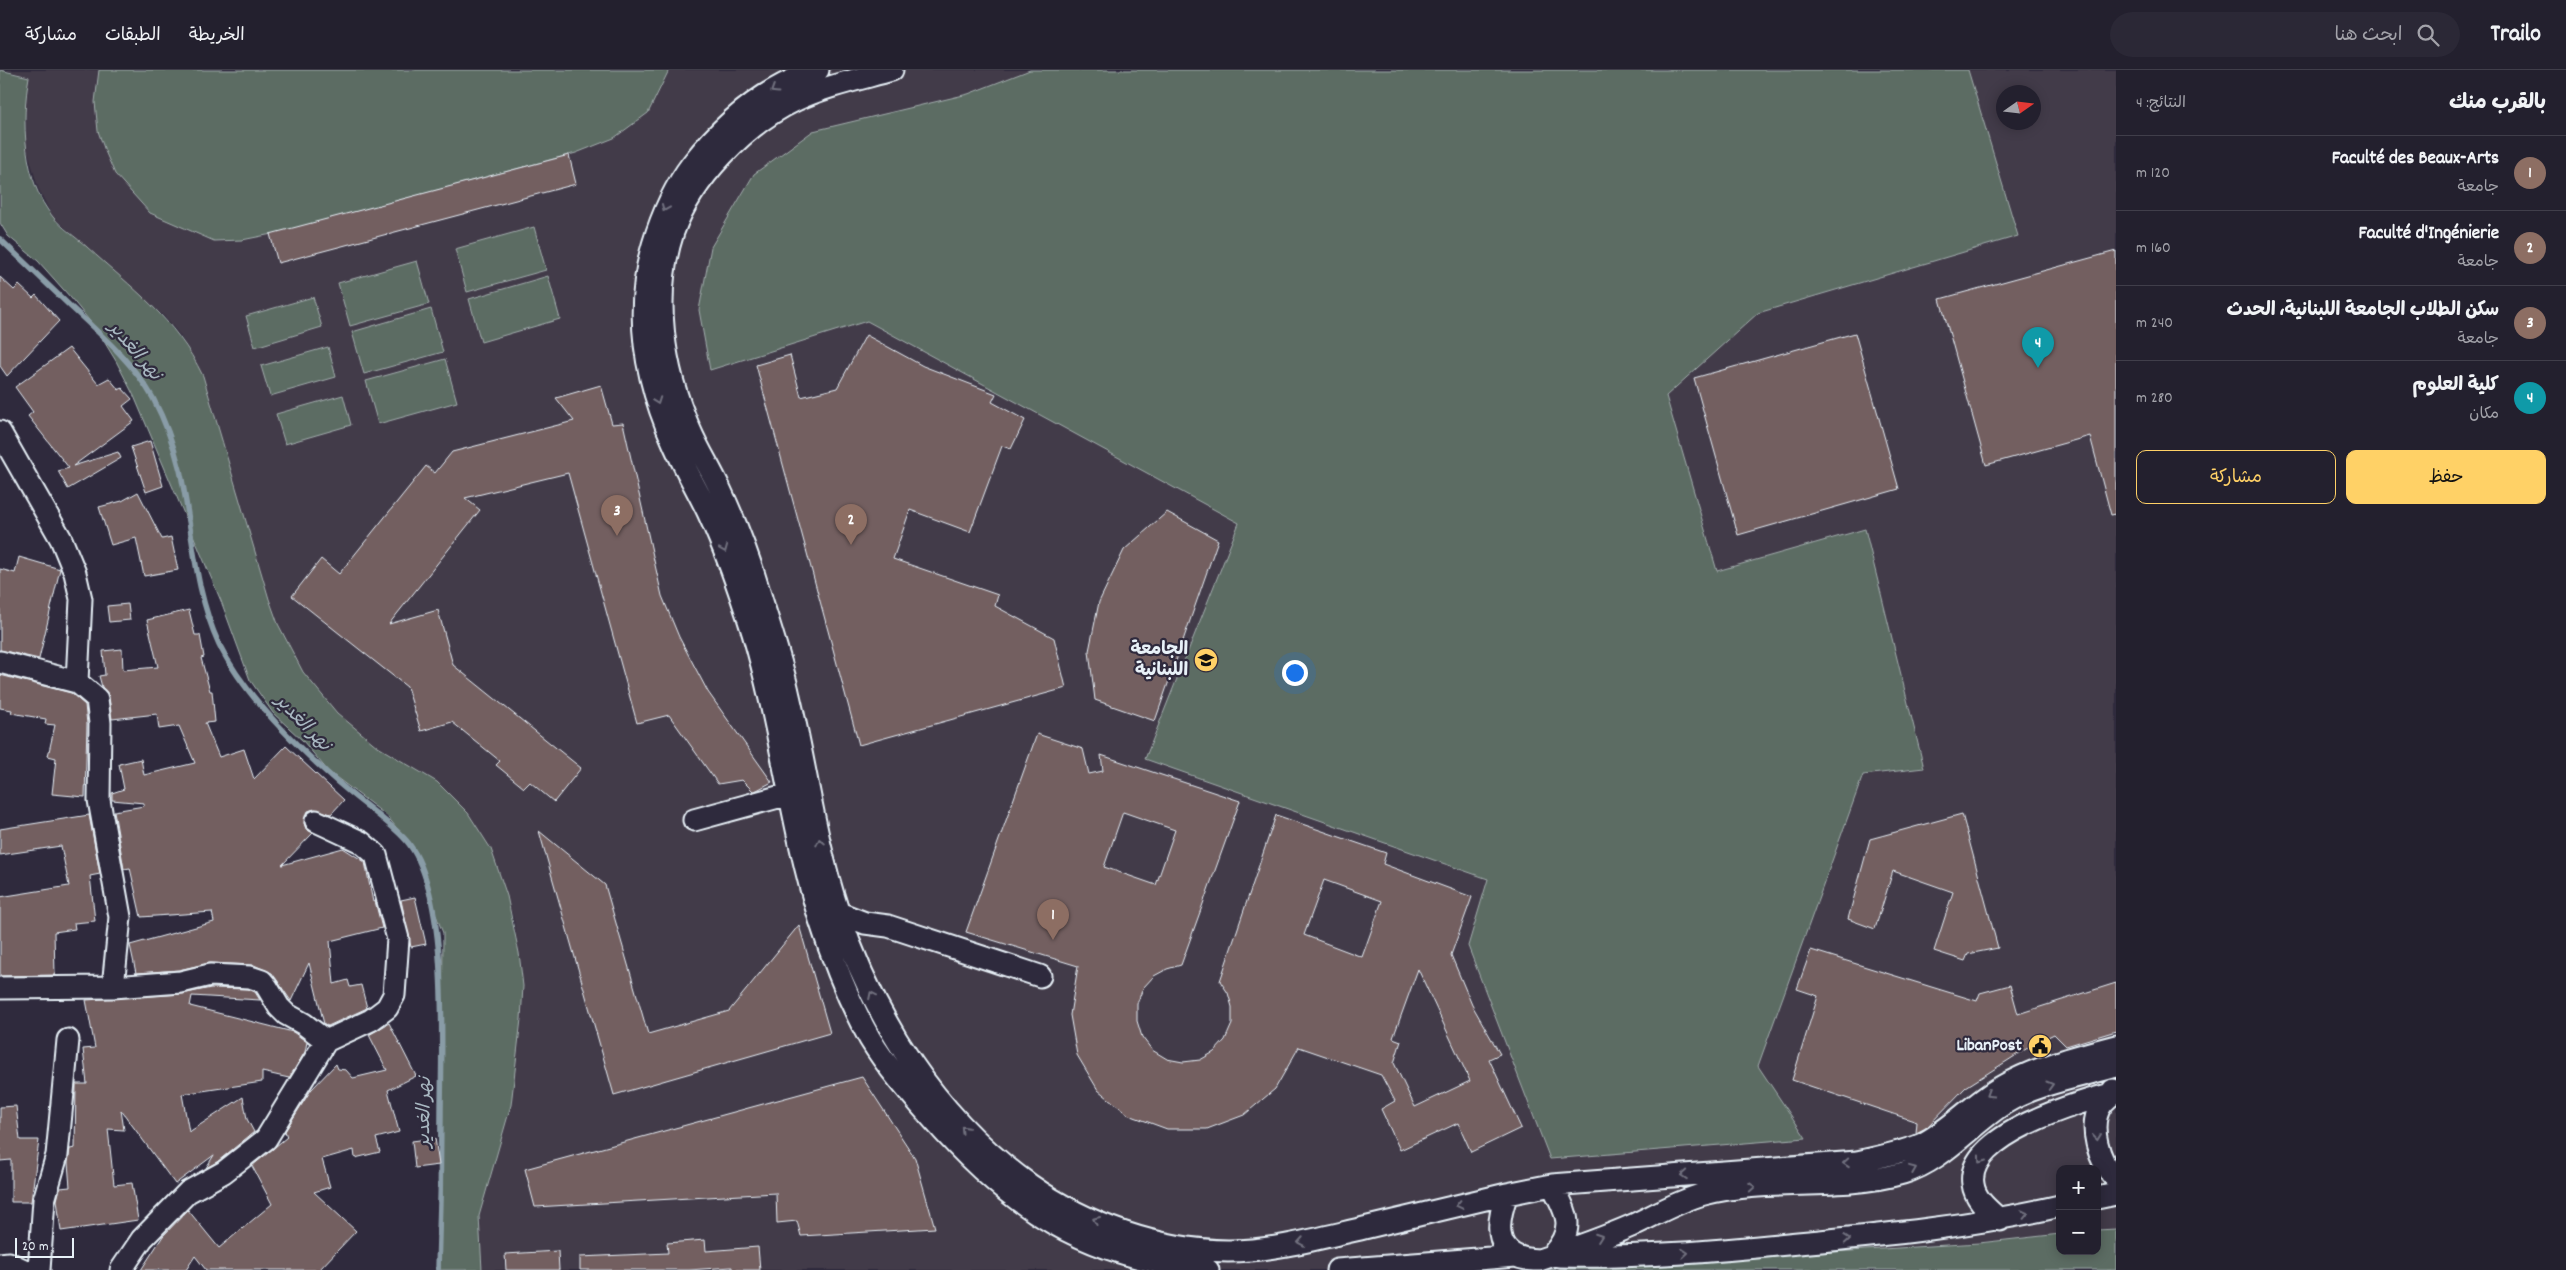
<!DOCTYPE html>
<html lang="ar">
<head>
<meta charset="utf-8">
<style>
	:root { --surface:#23202e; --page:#2b2836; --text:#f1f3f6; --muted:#a3a3aa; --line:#403e4a; --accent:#ffd166 }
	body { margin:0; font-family:Dekko,"Playpen Sans Arabic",sans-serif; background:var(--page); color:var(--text); direction:rtl }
	.controls { position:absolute; right:15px; bottom:15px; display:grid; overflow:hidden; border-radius:10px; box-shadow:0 2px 12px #0003 }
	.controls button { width:45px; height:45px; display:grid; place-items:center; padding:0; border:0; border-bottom:1px solid var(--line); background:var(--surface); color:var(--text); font:25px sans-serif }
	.compass { position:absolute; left:1996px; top:15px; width:45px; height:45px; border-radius:50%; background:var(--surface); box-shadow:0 2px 12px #0003; rotate:76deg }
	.scale { position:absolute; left:15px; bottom:12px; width:59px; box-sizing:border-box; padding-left:5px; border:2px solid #e8f1f8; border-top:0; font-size:14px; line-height:18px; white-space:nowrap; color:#e8f1f8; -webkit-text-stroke:4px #2f2a3d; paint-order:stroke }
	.you { position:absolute; left:1294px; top:602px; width:18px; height:18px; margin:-12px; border:4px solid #fff; border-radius:50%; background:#1a73e8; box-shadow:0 0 0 8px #1a73e833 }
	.badge { display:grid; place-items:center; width:32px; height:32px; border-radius:50%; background:var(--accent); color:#fff; font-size:16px; font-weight:700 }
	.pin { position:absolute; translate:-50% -41px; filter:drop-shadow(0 1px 2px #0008) }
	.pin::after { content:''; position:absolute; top:26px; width:18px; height:15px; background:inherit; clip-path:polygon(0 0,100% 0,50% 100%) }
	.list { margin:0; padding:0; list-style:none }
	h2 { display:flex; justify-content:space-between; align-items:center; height:65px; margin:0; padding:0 20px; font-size:21px }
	h2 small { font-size:16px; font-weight:400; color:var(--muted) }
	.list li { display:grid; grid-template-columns:32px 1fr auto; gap:15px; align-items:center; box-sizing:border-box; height:75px; padding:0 20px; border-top:1px solid var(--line) }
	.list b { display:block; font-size:19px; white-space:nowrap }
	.list p { margin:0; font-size:16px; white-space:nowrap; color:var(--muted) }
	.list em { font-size:16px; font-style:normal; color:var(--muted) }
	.actions { display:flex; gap:10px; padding:15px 20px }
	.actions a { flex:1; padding:11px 0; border:1px solid var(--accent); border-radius:10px; text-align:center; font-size:18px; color:var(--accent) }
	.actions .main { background:var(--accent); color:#111 }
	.icon { flex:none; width:28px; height:28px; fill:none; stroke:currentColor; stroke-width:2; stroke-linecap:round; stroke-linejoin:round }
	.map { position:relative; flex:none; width:2116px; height:1200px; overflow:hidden; direction:ltr }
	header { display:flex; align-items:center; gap:30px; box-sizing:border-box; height:70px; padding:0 25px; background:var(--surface); border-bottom:1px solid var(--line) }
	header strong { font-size:24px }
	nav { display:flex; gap:28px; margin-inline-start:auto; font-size:18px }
	.search { width:350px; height:45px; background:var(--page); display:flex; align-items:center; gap:12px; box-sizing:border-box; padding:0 18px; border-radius:28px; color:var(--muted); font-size:19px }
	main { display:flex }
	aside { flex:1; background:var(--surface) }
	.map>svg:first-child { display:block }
</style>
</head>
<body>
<header>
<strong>Trailo</strong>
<div class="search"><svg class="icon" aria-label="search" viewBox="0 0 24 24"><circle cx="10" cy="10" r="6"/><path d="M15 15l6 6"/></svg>ابحث هنا</div>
<nav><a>الخريطة</a><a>الطبقات</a><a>مشاركة</a></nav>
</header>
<main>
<aside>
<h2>بالقرب منك<small>النتائج: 4</small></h2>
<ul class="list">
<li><span class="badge" style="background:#8d6e63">1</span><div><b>Faculté des Beaux-Arts</b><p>جامعة</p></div><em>120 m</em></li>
<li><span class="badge" style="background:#8d6e63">2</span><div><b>Faculté d'Ingénierie</b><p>جامعة</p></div><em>160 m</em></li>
<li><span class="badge" style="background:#8d6e63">3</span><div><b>سكن الطلاب الجامعة اللبنانية، الحدث</b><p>جامعة</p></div><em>240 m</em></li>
<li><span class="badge" style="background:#0f9aa8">4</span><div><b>كلية العلوم</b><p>مكان</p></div><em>280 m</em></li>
</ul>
<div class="actions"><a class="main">حفظ</a><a>مشاركة</a></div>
</aside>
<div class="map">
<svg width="2116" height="1200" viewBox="0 0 2116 1200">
	<rect width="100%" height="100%" fill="#2f2a3d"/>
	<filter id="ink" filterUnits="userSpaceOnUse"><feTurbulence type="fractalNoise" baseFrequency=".02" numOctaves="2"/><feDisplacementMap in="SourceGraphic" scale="10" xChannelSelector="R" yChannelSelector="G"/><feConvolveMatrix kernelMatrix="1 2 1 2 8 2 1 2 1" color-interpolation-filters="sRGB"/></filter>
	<g filter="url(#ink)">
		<path fill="#433a48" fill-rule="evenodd" d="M6 0H2116V1159L2097 1160V1099H2060V1164L1979 1173 1543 1200H482L479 1146 511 1035 523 916 514 851 495 790 490 779 437 712 378 677 356 661 337 643 303 602 278 554 269 529 203 306 181 267 167 249 52 146 38 118 26 75 25 30 28 7ZM2004 22H2034V52H2004Z"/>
		<path fill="#5c6c63" stroke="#a2aeae" d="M0 0 29 7C21 50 23 111 53 147 62 158 76 167 87 177 133 219 175 248 203 306L269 529 278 554 303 602 337 643 378 677 437 712 468 743 491 779 507 826 519 883 523 916 521 949 511 1035 479 1146 482 1200H440L443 863 428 825 417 783 387 746 328 701 303 671 273 643 250 610 221 531 134 326 116 291 97 260 71 228 38 191 8 166 0 153Z
			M99 0H669L648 43 614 68 576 83 277 163 242 170 214 171 150 143 115 104 105 81 98 61 95 32Z
			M1030 0H1968L2018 166 1758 243 1666 326 1717 501 1865 459 1924 698 1863 705 1758 996 1806 1068 1550 1089 1468 876 1488 809 1145 689 1239 453 867 251 710 300 699 240 711 177 754 104 813 61 968 24Z
			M534 157 546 200 467 222 455 179Z
			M417 191 429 234 350 256 338 213Z
			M548 206 560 249 481 272 469 229Z
			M313 227 322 257 255 277 246 246Z
			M431 239 443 282 364 304 352 262Z
			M328 277 336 307 270 326 261 296Z
			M445 289 457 332 378 354 366 311Z
			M343 325 351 355 285 374 276 344Z
			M2116 1159V1200H1543L1979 1173 2060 1164V1181H2097V1160Z"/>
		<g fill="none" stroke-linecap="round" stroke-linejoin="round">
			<path stroke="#899ca7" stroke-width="5.5" d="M0 169C23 191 46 213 69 235 99 263 132 291 153 328 164 349 174 376 180 400 193 458 193 518 219 574 245 627 303 683 348 721 366 736 386 750 403 767 451 814 441 980 441 1045 441 1097 440 1148 438 1200"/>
		</g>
		<path fill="#735e61" stroke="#e8f1f8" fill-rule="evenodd" d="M569 85 576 114 278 193 270 164Z
			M2116 181V444L2111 445 2090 366 1986 395 1940 229Z
			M0 207 14 220 19 215 33 228 36 225 59 251 7 306 0 296Z
			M1855 263 1899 419 1738 465 1694 308Z
			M866 265 923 296 996 324 992 332 1025 350 1011 379 1002 376 970 462 910 440 893 489 998 525 995 536 1054 568 1066 618 859 675 756 295 790 285 801 327 837 318Z
			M69 278 98 314 109 308 119 320 122 318 132 329 123 336 134 351 73 396 118 382 121 388 68 419 58 401 69 398 28 346 33 342 15 317Z
			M601 315 612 354 623 353 662 526 679 567 708 622 772 712 757 720 753 721 742 710 718 714 669 645 637 653 568 403 465 428 480 440 389 554 438 540 453 595 581 698 554 732 530 712 524 718 496 695 500 691 452 652 421 661 407 617 292 526 321 489 339 504 426 396 435 403 452 382 574 351 556 328Z
			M150 371 163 416 146 422 131 377Z
			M138 422 162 469 171 467 178 500 144 506 136 468 111 475 99 437 122 431Z
			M1167 442 1218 470 1155 651 1095 630 1089 581 1099 532 1124 480Z
			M19 487 60 499 39 589 0 580V499L15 503Z
			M128 534 130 550 109 552 107 536Z
			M189 540 195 565H200L204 587 201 588 210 621H212L215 652 205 653 219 687 244 679 254 709 286 676 344 730 331 744 315 739 308 741 304 753 306 759 313 763 282 795 343 778 365 792 373 832 375 831 382 858 330 871 334 914 348 910 350 917 361 915 367 938 328 956 324 954 309 893 291 931 272 903 254 895 210 893 179 900 136 903 130 875 214 852 212 842 141 847 130 798 124 799 114 741 144 736V733L112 730V723L124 719 119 694 141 689 144 705 195 693 179 656 159 659 157 644 112 649 109 627 102 617 99 606 105 605 103 581 122 579 123 600 158 597 147 550Z
			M0 605 71 623 85 635 87 654 85 727 52 724 56 688 48 686 55 655 45 654 46 649 11 643 12 640 0 638Z
			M1037 664 1083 679 1089 704 1103 701 1101 685 1240 731 1181 895 1167 899 1154 906 1143 918 1137 934V951L1142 967 1152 980 1167 989 1183 992 1200 990 1214 982 1225 970 1232 954V937L1228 923 1220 911 1276 745 1386 783 1383 794 1472 827 1451 885 1472 935 1500 984 1489 989 1521 1058 1471 1082 1458 1053 1400 1080 1381 1039 1395 1031 1381 1005 1299 977 1275 1019 1244 1045 1207 1059H1167L1129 1045 1098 1020 1077 985 1070 945 1078 896 966 862ZM1123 742 1175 760 1156 815 1104 797ZM1324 810 1382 831 1362 887 1304 865ZM1418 899 1470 1011 1415 1037 1394 993 1401 971 1393 968Z
			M1962 744 1998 878 1968 884 1965 891 1934 881 1953 822 1893 801 1875 859 1848 849 1870 769Z
			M89 745 100 804 90 806 95 851 74 853 75 859 54 862 55 905 0 906V827L69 816 61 776 0 785V759Z
			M539 761 605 815 648 964 729 941 799 855 830 963 614 1025Z
			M415 827 426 874 411 877 401 830Z
			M1811 880 1977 931 1980 923 2010 915 2018 944 2116 913V961L2066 976 2054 964 2034 974 1966 1017 1926 1058 1916 1063 1917 1052 1792 1010 1818 926 1797 919Z
			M211 918 248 919 255 922 260 930 192 926 190 936 293 962 307 972 305 982 289 1008 262 1002V1012L182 1024 189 1062 243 1027 247 1049 254 1062 217 1092 206 1098 214 1085 175 1114 121 1040 124 1060 108 1059 114 1115 132 1113 138 1150 61 1161 57 1130 60 1118 70 1117 68 1093 70 1079 75 1078 76 1014H87L83 979 95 978 86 930 182 924Z
			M389 953 416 1006 388 1020 399 1062 376 1068 380 1082 355 1088 354 1080 322 1089 330 1117 314 1122 356 1161 319 1200H206L195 1186 186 1200H141L163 1166 188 1140 219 1178 272 1134 252 1096 287 1067 285 1061 311 1020 336 994 338 999 346 1000 353 1008 387 1000 369 965Z
			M862 1007 915 1088 935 1158 801 1166 797 1151 777 1153 776 1123 535 1137 525 1099Z
			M16 1036 20 1070H39L31 1132H11V1090L0 1091V1037Z
			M435 1068 439 1095 415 1098 412 1071Z
			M705 1170 706 1181 758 1177 760 1200H732V1197L689 1200H580V1187L668 1183 667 1173Z
			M558 1181 559 1200H506L505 1184Z"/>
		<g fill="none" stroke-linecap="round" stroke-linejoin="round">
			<g stroke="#e8f1f8" stroke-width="25">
				<path id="minor" d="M818 0C766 17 725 51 692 94 673 119 662 145 653 175 633 243 645 310 674 374 684 397 697 419 708 442 726 481 740 521 753 563 781 657 791 756 820 850 833 891 849 932 870 969 887 997 909 1022 931 1047 1011 1139 1084 1187 1208 1200
					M892 0C860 9 826 16 796 30 745 54 692 109 673 162 652 226 663 299 690 360 698 379 710 398 719 417 736 453 750 490 761 528 771 561 782 593 789 626 806 697 815 771 838 841 874 950 936 1048 1030 1115 1087 1155 1158 1180 1228 1181 1273 1181 1320 1168 1364 1158 1411 1147 1459 1135 1507 1124
					M0 362 61 469 75 503 81 529 77 612 97 629 100 653 99 730 120 847 113 917
					M0 592 77 612
					M694 750 789 724
					M832 845 839 843 865 853 888 856 1040 906
					M0 918 113 917 181 912 210 905 250 907 262 911 267 917 279 937 286 944 304 954 326 971
					M2113 1020 2114 1023C2110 1026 2105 1030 2102 1034 2087 1055 2099 1093 2116 1109
					M1552 1115 1857 1092C1878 1087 1901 1083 1920 1075 1948 1062 1973 1033 2001 1017 2036 997 2078 986 2116 976
					M2097 1128 2116 1124
					M2000 1150C1989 1140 1975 1130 1973 1114 1965 1065 2081 1031 2116 1023
					M1553 1184C1576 1158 1567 1143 1552 1115L1507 1124C1495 1156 1493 1190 1539 1190 1569 1180 1601 1169 1631 1156 1655 1145 1678 1131 1704 1124 1767 1108 1841 1121 1903 1103 1943 1091 1970 1055 2005 1033 2038 1013 2079 1007 2116 996
					M1560 1186C1639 1188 1718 1181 1798 1173 1886 1165 1973 1156 2060 1136
					M0 1194 9 1193 24 1200
					M39 1200 44 1130 57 1085 68 970
					M121 1200 142 1169 188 1122 224 1102 266 1069 326 971 371 950 387 938 394 925 398 869 376 785 361 772 316 751
					M1337 1200 1516 1186"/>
			</g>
			<use href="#minor" stroke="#2f2a3d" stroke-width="21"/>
		</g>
		<defs><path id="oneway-chevron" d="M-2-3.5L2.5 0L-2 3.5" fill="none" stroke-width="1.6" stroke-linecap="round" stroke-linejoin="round" transform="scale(1.25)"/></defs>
		<g stroke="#70707e">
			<use href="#oneway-chevron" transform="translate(774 20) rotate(148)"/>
			<use href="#oneway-chevron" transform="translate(665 138) rotate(113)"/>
			<use href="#oneway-chevron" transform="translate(657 331) rotate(70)"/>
			<use href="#oneway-chevron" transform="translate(724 479) rotate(68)"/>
			<use href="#oneway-chevron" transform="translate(820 772) rotate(-103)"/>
			<use href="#oneway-chevron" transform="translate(872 925) rotate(-116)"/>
			<use href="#oneway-chevron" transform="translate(2050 1015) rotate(-16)"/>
			<use href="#oneway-chevron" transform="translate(1989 1024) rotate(148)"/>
			<use href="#oneway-chevron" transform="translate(964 1059) rotate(-133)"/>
			<use href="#oneway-chevron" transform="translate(2097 1067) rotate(83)"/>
			<use href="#oneway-chevron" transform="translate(1981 1090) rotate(126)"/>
			<use href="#oneway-chevron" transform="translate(1846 1093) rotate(176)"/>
			<use href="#oneway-chevron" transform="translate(1913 1099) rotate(-22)"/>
			<use href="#oneway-chevron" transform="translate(1684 1105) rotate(176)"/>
			<use href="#oneway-chevron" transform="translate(1752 1117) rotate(-4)"/>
			<use href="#oneway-chevron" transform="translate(1459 1135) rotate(167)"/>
			<use href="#oneway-chevron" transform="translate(2025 1144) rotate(-13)"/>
			<use href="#oneway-chevron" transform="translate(1096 1150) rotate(-157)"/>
			<use href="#oneway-chevron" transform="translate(1599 1167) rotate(-20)"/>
			<use href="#oneway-chevron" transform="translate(1847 1169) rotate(-5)"/>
			<use href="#oneway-chevron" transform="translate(1301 1172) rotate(170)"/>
			<use href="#oneway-chevron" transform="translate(1685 1183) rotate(-5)"/>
		</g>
	</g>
	<defs>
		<g id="university-disc" transform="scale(1.25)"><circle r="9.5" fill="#ffd166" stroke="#2f2a3d"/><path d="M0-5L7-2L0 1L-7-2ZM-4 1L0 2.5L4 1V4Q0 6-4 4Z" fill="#111"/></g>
		<g id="civic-disc" transform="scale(1.25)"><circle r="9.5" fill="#ffd166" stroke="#2f2a3d"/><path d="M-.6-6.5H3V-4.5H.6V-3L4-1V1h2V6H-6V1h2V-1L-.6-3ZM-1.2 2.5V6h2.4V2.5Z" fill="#111"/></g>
	</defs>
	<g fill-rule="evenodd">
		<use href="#university-disc" x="1206" y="590"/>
		<use href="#civic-disc" x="2040" y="976"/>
	</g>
	<g text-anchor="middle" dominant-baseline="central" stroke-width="4.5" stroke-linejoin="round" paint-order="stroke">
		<g font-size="18" font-weight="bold" fill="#e8f1f8" stroke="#2f2a3d" text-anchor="end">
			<text x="1188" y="580">الجامعة<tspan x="1188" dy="21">اللبنانية</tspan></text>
			<text x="2022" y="976">LibanPost</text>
		</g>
		<g font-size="19" font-style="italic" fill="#a9b8c2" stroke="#2f2a3d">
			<text transform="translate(134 282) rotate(50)">نهر الغدير</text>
			<text transform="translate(302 654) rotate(46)">نهر الغدير</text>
			<text transform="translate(426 1042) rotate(-89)">نهر الغدير</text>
		</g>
	</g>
</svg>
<div class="controls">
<button>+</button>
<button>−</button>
</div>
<svg class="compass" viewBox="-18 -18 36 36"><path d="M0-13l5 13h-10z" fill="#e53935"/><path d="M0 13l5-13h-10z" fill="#a3a3aa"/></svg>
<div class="scale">20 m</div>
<div class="you"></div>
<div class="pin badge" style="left:1053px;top:870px;background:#8d6e63">1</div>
<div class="pin badge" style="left:851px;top:475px;background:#8d6e63">2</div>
<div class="pin badge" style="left:617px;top:466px;background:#8d6e63">3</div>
<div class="pin badge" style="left:2038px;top:298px;background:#0f9aa8">4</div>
</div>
</main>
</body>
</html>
